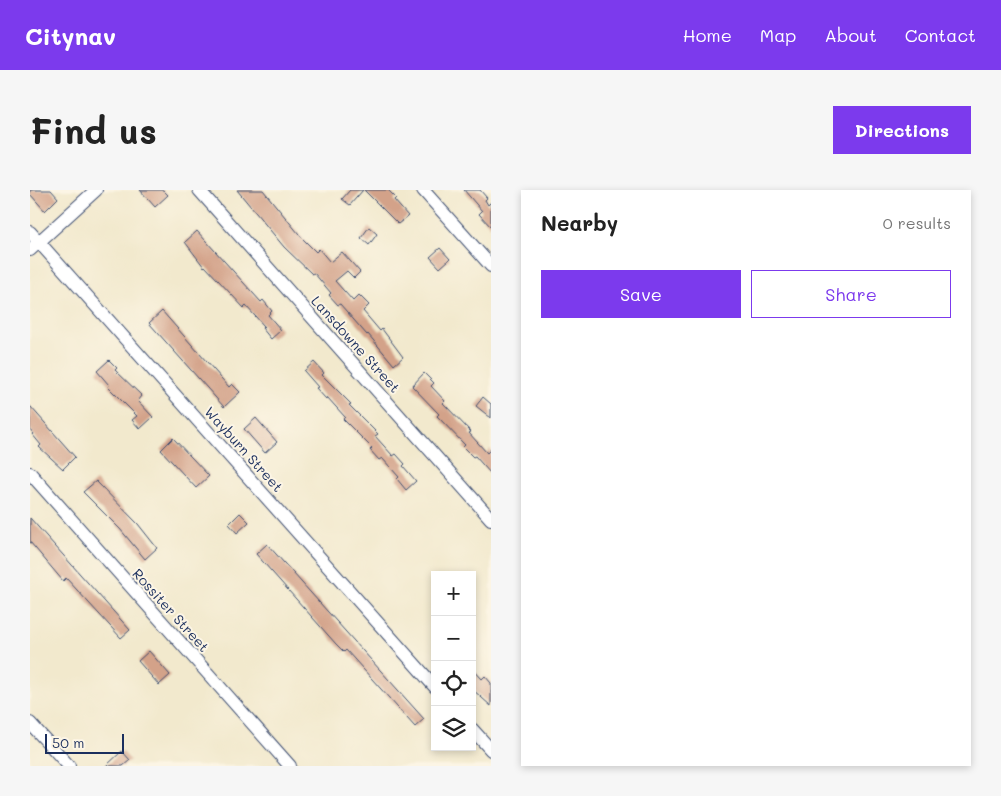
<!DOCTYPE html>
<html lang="en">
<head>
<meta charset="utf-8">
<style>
	:root { --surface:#fff; --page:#f6f6f6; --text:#222; --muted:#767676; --line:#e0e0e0; --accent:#7c3aed }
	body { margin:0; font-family:Mali,sans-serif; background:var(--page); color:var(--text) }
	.controls { position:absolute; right:15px; bottom:15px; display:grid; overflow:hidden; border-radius:0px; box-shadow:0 2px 8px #0003 }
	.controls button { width:45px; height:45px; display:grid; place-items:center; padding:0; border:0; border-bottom:1px solid var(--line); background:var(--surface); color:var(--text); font:25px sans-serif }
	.scale { position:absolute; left:15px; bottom:12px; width:79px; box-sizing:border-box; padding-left:5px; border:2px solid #1b2f5e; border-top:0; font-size:14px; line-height:18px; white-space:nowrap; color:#1b2f5e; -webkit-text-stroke:4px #fcf5e5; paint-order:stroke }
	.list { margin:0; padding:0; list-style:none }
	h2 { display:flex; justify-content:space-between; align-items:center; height:65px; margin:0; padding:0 20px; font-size:21px }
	h2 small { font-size:16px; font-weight:400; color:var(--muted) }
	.actions { display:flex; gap:10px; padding:15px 20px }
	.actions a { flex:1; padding:11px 0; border:1px solid var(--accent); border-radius:0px; text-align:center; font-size:18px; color:var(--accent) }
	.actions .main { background:var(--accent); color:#fff }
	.icon { flex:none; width:28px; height:28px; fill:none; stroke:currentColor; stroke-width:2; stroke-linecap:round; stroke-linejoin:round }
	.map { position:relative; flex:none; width:461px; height:576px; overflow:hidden; border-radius:0px }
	header { display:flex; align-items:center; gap:30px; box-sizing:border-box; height:70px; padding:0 25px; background:var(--accent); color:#fff }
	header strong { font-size:24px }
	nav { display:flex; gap:28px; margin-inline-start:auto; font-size:18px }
	.intro { display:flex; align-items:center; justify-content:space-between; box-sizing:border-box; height:120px; padding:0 30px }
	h1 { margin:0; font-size:35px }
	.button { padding:12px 22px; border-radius:0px; background:var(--accent); color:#fff; font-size:18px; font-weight:700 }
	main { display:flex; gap:30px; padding:0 30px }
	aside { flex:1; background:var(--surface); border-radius:0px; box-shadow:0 2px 8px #0003 }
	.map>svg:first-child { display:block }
</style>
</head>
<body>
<header>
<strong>Citynav</strong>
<nav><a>Home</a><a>Map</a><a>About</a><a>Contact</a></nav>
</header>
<div class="intro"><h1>Find us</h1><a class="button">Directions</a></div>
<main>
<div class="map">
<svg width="461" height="576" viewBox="0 0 461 576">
	<rect width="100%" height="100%" fill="#fcf5e5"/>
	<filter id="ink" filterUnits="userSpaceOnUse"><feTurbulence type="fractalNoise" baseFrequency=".02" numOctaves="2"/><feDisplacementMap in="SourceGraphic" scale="10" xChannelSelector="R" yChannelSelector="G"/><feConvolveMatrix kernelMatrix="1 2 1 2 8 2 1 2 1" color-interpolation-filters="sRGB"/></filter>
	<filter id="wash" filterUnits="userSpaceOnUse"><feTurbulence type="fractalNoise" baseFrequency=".0096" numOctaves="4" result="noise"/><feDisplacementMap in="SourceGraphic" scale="20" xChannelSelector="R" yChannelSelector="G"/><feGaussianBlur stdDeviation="1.12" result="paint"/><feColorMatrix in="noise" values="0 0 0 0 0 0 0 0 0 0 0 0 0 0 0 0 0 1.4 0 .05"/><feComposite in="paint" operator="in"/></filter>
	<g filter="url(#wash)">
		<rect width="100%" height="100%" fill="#f2e9cd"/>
		<g id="blocks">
			<path fill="#d3a289" d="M0 0H21L28 8 15 21 0 4Z
				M110 0H133L138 5 125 17Z
				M207 0H233L273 49 286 62 289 59 300 72 312 62 330 82 324 88 317 81 305 91 323 111 329 105 339 115 333 121 350 141 352 139 373 167 364 175 338 144 337 145 310 114 308 115 299 105 301 103 284 83 282 84 254 57Z
				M320 0H333L320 15 312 9Z
				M334 0H358L366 8 364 10 378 26 368 34Z
				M434 0H450L457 8 455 10 458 15 461 12V37L449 24 452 21Z
				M339 37 347 44 339 55 331 48Z
				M167 41 231 112 233 110 242 121 238 125 251 140 241 149 232 138 234 136 216 116 214 118 175 76 174 77 155 52Z
				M410 58 420 69 410 78 400 67Z
				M132 121 199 197 202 194 210 202 194 217 119 133Z
				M79 170 87 178 85 180 112 206 108 211 123 227 110 239 102 230 107 226 78 197 79 195 67 181Z
				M284 172 294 183 292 185 321 214 319 215 348 244 345 246 363 266 366 264 375 274 373 276 386 291 376 300 367 289 369 287 352 268 349 270 340 260 342 258 313 229 315 227 297 207 296 209 286 198 288 197 274 181Z
				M394 183 404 193 401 196 415 211 413 213 441 242 439 243 457 263 461 259V284L445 266 443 267 433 257 435 255 407 226 409 224 382 196Z
				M453 207 461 214V228L446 216Z
				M0 216 45 267 33 279 9 257 11 255 2 244 3 243 0 239Z
				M226 228 247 252 235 263 214 239Z
				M143 248 179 286 166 298 131 260Z
				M66 291 108 334 127 358 115 369 90 339 53 302Z
				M210 323 219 332 207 343 199 334Z
				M0 328 100 440 91 448 36 388 33 391 0 352Z
				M237 354 394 529 385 537 316 460 314 462 306 454 226 364Z
				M119 461 140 485 129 495 108 471Z
				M442 478 452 489 455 486 461 493V516L442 499Z
				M92 561 100 570 93 576H76Z"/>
		</g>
	</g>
	<g filter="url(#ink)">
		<use href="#blocks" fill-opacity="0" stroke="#3b4b6f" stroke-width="1"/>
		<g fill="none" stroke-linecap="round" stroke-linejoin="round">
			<g stroke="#3b4b6f" stroke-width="14">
				<path id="minor" d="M169 0 461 329
					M393 0 461 76
					M0 42 405 497
					M0 60 66 0
					M0 283 260 576
					M0 533 39 576
					M442 539 461 560"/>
			</g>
			<use href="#minor" stroke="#fff" stroke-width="12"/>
		</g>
	</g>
	<g text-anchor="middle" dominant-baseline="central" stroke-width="4" stroke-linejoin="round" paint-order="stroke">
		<g font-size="14" fill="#1b2f5e" stroke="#fcf5e5">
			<text transform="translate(326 154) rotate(48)">Lansdowne Street</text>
			<text transform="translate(214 259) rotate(48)">Wayburn Street</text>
			<text transform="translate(141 420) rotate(48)">Rossiter Street</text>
		</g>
	</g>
</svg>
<div class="controls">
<button>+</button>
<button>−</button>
<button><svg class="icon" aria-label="locate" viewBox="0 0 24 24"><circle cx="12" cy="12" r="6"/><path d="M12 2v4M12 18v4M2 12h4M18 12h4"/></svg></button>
<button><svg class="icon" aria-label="layers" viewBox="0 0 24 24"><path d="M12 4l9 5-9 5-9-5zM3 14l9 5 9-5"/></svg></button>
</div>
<div class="scale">50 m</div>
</div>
<aside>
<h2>Nearby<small>0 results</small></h2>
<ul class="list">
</ul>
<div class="actions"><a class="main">Save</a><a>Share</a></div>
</aside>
</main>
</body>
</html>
